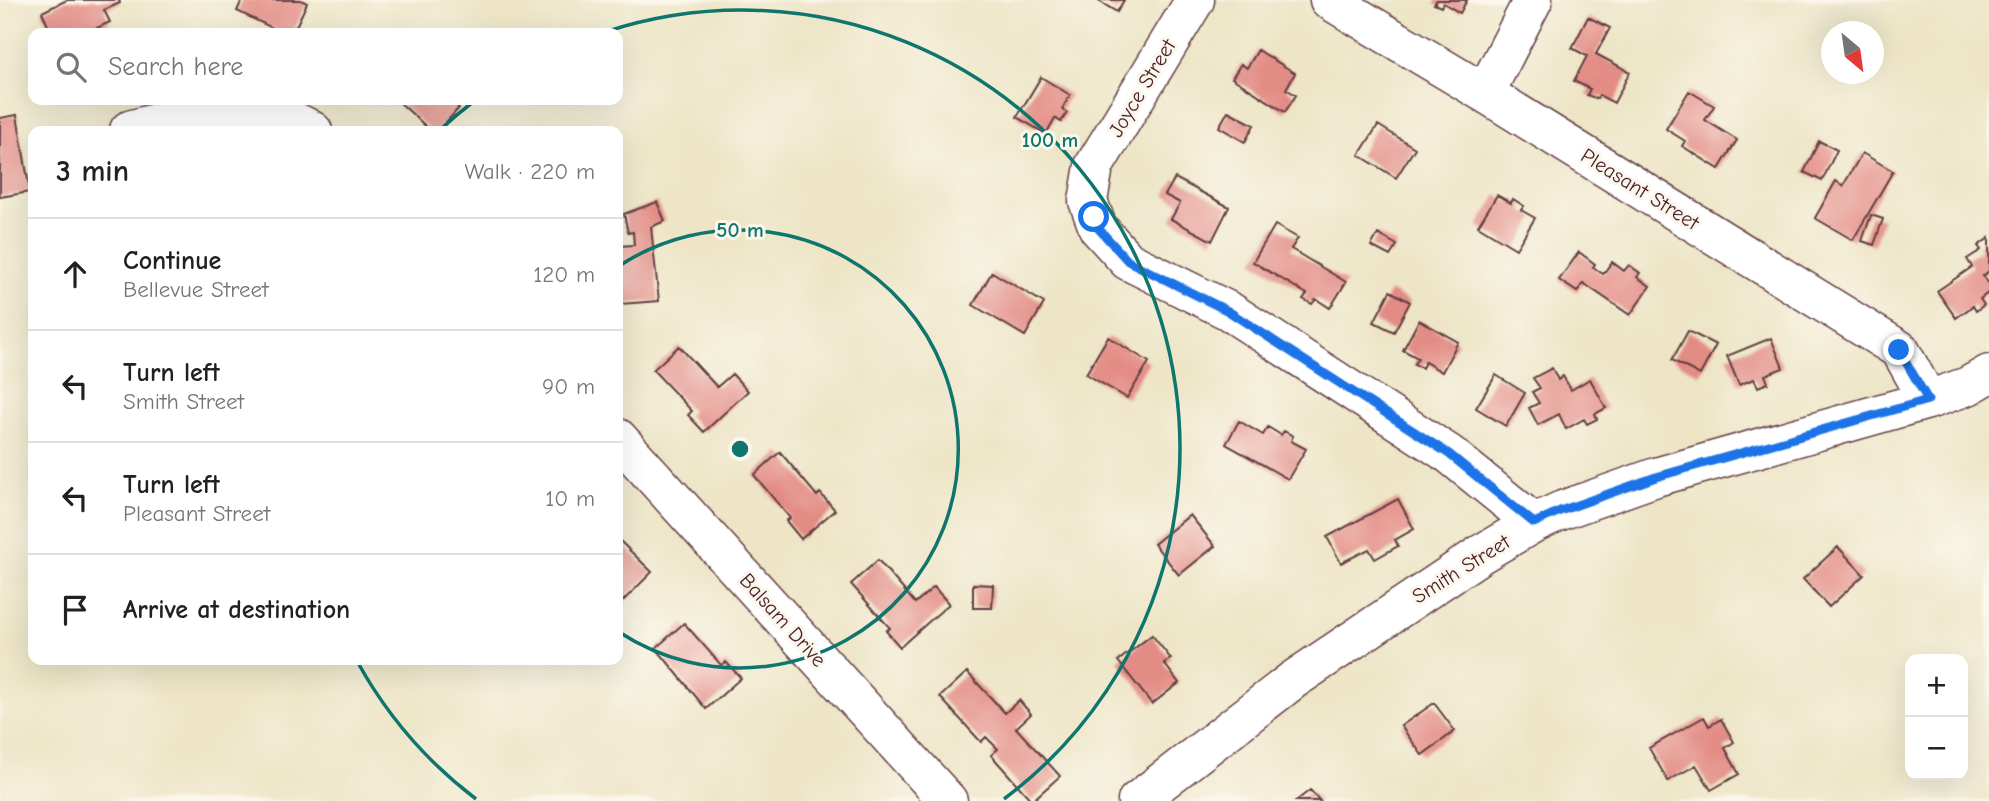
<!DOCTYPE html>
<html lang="en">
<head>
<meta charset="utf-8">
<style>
	:root { --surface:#fff; --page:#f6f6f6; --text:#202124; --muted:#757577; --line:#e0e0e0 }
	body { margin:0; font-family:"Comic Neue",sans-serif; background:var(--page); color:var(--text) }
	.controls { position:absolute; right:21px; bottom:21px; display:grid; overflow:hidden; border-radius:14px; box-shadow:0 7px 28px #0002 }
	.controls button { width:63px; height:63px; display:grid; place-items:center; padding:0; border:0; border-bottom:2px solid var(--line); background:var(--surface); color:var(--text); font:35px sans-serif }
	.compass { position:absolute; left:1821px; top:21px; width:63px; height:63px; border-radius:50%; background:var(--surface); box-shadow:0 7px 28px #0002; rotate:151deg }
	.stop { position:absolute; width:21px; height:21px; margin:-16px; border:5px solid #1a73e8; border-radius:50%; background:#fff }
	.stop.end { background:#1a73e8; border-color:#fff; box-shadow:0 2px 7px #0008 }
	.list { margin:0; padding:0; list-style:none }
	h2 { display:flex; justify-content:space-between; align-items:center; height:91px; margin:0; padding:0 28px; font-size:30px }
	h2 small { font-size:23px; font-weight:400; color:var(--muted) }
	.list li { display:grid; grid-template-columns:46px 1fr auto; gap:21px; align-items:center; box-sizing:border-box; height:112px; padding:0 28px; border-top:2px solid var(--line) }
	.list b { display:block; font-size:26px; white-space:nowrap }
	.list p { margin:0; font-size:23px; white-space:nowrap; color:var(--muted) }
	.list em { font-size:23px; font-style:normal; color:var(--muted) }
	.icon { flex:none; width:38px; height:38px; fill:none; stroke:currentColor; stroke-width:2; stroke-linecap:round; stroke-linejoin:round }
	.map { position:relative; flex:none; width:1989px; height:801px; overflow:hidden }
	.search { position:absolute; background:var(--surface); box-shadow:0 7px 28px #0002; left:28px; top:28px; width:595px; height:77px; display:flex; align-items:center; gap:18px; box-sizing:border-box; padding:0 24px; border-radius:14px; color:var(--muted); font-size:26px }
	.panel { position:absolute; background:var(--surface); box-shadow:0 7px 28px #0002; left:28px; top:126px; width:595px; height:539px; border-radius:14px }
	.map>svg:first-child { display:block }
</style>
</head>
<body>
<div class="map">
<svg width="1989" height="801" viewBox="0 0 1989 801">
	<rect width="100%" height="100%" fill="#fbf7ec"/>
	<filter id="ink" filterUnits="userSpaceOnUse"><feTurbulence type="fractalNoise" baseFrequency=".0143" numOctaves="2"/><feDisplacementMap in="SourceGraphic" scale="14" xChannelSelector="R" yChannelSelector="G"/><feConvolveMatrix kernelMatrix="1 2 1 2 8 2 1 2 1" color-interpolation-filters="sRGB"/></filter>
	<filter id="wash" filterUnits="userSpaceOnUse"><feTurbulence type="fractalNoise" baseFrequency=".00686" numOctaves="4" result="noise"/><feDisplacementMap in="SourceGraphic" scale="28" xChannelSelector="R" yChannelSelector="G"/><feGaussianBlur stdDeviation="1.57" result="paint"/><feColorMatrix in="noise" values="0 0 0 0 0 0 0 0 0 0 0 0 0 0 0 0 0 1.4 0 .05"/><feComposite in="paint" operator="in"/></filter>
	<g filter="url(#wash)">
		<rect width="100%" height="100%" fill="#ede5c6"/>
		<g id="blocks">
			<path fill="#e38c85" d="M67 0H119L120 3 104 10 110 22 86 33H51L42 12Z
				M242 0H301L307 3 293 33H283L237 11Z
				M1097 0H1124L1117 12Z
				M1437 0H1467L1460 13 1443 3 1441 7 1434 4Z
				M1588 17 1610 28 1596 54 1630 72 1614 103 1599 95 1597 99 1587 95 1590 89 1574 81 1587 56 1572 48Z
				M1258 50 1295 73 1286 89 1296 95 1285 112 1232 78 1241 64 1247 68Z
				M1041 77 1070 95 1062 109 1067 113 1061 122 1055 118 1046 134 1017 117Z
				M1689 91 1714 106 1705 120 1737 140 1719 169 1682 146 1685 141 1666 129Z
				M397 100H449L459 108 438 131H431Z
				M1228 111 1254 125 1245 142 1219 127Z
				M17 115 30 192 0 197V118Z
				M1378 125 1415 148 1396 178 1359 155Z
				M1819 141 1837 150 1822 181 1804 172Z
				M1862 153 1893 171 1853 240 1815 218 1836 181 1843 186Z
				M1175 178 1229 207 1212 241 1171 219 1180 203 1165 195Z
				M1497 195 1511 203 1513 199 1524 206 1521 210 1535 218 1516 249 1478 226Z
				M657 202 665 221 651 227 659 301 621 304 618 246 634 245 633 232 628 233 624 214Z
				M1871 215 1883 219 1874 245 1862 241Z
				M1275 225 1298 238 1291 249 1346 282 1330 308 1316 299 1312 304 1303 299 1307 294 1253 262Z
				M1378 234 1397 245 1390 256 1371 246Z
				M1989 238V271L1983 276 1989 284V292L1980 299 1984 305 1976 311 1973 306 1956 318 1937 291 1972 267 1967 259 1981 250 1978 246Z
				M1579 252 1595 264 1593 267 1603 274 1612 262 1624 271 1629 265 1640 273 1637 277 1650 286 1630 315 1583 283 1577 292 1559 280Z
				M992 272 1044 303 1025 336 973 305Z
				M1390 291 1410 302 1394 332 1374 322Z
				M1419 320 1458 342 1442 372 1425 362 1422 368 1414 364 1418 358 1403 350Z
				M1688 331 1716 345 1700 375 1672 360Z
				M1108 337 1149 362 1127 398 1086 374Z
				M1771 338 1783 368 1765 375 1768 383 1758 387 1754 379 1739 385 1727 356Z
				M679 346 717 387 732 374 748 391 704 432 688 415 692 411 653 370Z
				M1552 368 1558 380 1563 376 1571 390 1590 379 1606 408 1595 414 1597 419 1587 424 1584 419 1566 429 1559 414 1538 425 1529 408 1539 403 1532 392 1540 388 1533 378Z
				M1496 375 1525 393 1506 426 1476 408Z
				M1239 421 1263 435 1268 427 1281 435 1284 431 1293 436 1291 441 1306 449 1288 479 1226 444Z
				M780 452 817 496 820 493 835 510 801 539 786 521 790 518 754 475Z
				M1398 499 1414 529 1395 540 1398 546 1375 559 1369 549 1341 563 1327 537Z
				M1190 515 1215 546 1179 575 1154 544Z
				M618 539 652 572 622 602 618 597Z
				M1838 547 1864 575 1829 607 1803 579Z
				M878 560 915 603 934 587 949 604 900 647 886 631 890 628 851 584Z
				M973 584 993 585 992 608H973Z
				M684 623 721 665 726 662 741 678 706 709 656 648Z
				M1152 635 1171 659 1164 663 1179 683 1152 704 1118 661Z
				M967 672 1005 713 1019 700 1031 714 1016 728 1060 776 1032 801 991 755 998 749 986 737 981 742 940 697Z
				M1434 703 1455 731 1422 755 1401 726Z
				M1704 717 1709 726 1721 719 1734 742 1725 748 1739 774 1711 790 1696 765 1668 781 1649 748Z
				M1310 790 1320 801H1296Z"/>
		</g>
	</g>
	<g filter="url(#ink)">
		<use href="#blocks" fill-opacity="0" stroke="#623d42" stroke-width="2"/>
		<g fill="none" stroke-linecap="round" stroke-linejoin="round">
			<g stroke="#623d42" stroke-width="41">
				<path id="minor" d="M1195 0 1094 166 1088 201 1098 228 1128 261 1229 311 1449 454 1534 523
					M1329 0 1491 97 1900 350 1928 400
					M1485 93 1533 0
					M129 130C189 114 256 95 313 131
					M618 438 948 801
					M1137 801 1293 680 1481 554 1534 523 1560 511 1656 477 1928 400 1968 386 1989 374"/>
			</g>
			<use href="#minor" stroke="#fff" stroke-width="38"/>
		</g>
	</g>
	<g fill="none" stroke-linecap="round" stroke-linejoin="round" filter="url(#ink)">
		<path stroke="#1a73e8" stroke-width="9" d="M1094 217 1098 228 1128 261 1228 311 1449 454 1534 523 1560 511 1656 477 1928 400 1899 350"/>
	</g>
	<g fill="none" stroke="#0f766e" stroke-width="3.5">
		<path d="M619 266A219 219 0 1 1 619 632"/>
		<path d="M476 799A438 438 0 0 1 357 661M441 129A438 438 0 0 1 473 102M605 32A438 438 0 0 1 1004 799"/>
	</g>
	<g text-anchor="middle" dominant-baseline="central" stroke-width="6" stroke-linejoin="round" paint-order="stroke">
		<g font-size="21" fill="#4a1f2b" stroke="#fbf7ec">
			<text transform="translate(1142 88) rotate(-59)">Joyce Street</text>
			<text transform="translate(1640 189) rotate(32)">Pleasant Street</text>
			<text transform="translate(1461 569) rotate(-32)">Smith Street</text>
			<text transform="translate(783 620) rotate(48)">Balsam Drive</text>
		</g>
	</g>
	<circle cx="740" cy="449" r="10" fill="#0f766e" stroke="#fbf7ec" stroke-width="3.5"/>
	<g font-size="21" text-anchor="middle" font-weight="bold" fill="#0f766e" stroke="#fbf7ec" stroke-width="6" stroke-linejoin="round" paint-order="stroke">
		<text x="1050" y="147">100 m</text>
		<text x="740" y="237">50 m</text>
	</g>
</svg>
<div class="controls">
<button>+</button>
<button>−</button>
</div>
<svg class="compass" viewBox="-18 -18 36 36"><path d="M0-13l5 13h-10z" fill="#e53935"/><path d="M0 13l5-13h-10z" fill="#757577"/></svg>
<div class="stop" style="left:1094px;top:217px"></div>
<div class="stop end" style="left:1899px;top:350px"></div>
<div class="search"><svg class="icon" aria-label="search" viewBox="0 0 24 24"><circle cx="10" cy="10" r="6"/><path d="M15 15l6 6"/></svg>Search here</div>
<section class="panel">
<h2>3 min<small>Walk · 220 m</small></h2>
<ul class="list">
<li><svg class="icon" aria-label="ahead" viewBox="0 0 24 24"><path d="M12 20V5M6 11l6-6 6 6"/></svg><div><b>Continue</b><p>Bellevue Street</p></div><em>120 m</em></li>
<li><svg class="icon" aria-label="left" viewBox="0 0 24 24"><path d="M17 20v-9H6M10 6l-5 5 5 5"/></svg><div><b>Turn left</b><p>Smith Street</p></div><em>90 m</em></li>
<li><svg class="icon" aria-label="left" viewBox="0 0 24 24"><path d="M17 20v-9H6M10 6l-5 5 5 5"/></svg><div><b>Turn left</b><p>Pleasant Street</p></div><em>10 m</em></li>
<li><svg class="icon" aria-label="arrive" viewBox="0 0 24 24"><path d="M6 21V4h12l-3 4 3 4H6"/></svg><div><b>Arrive at destination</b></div></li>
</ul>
</section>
</div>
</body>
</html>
